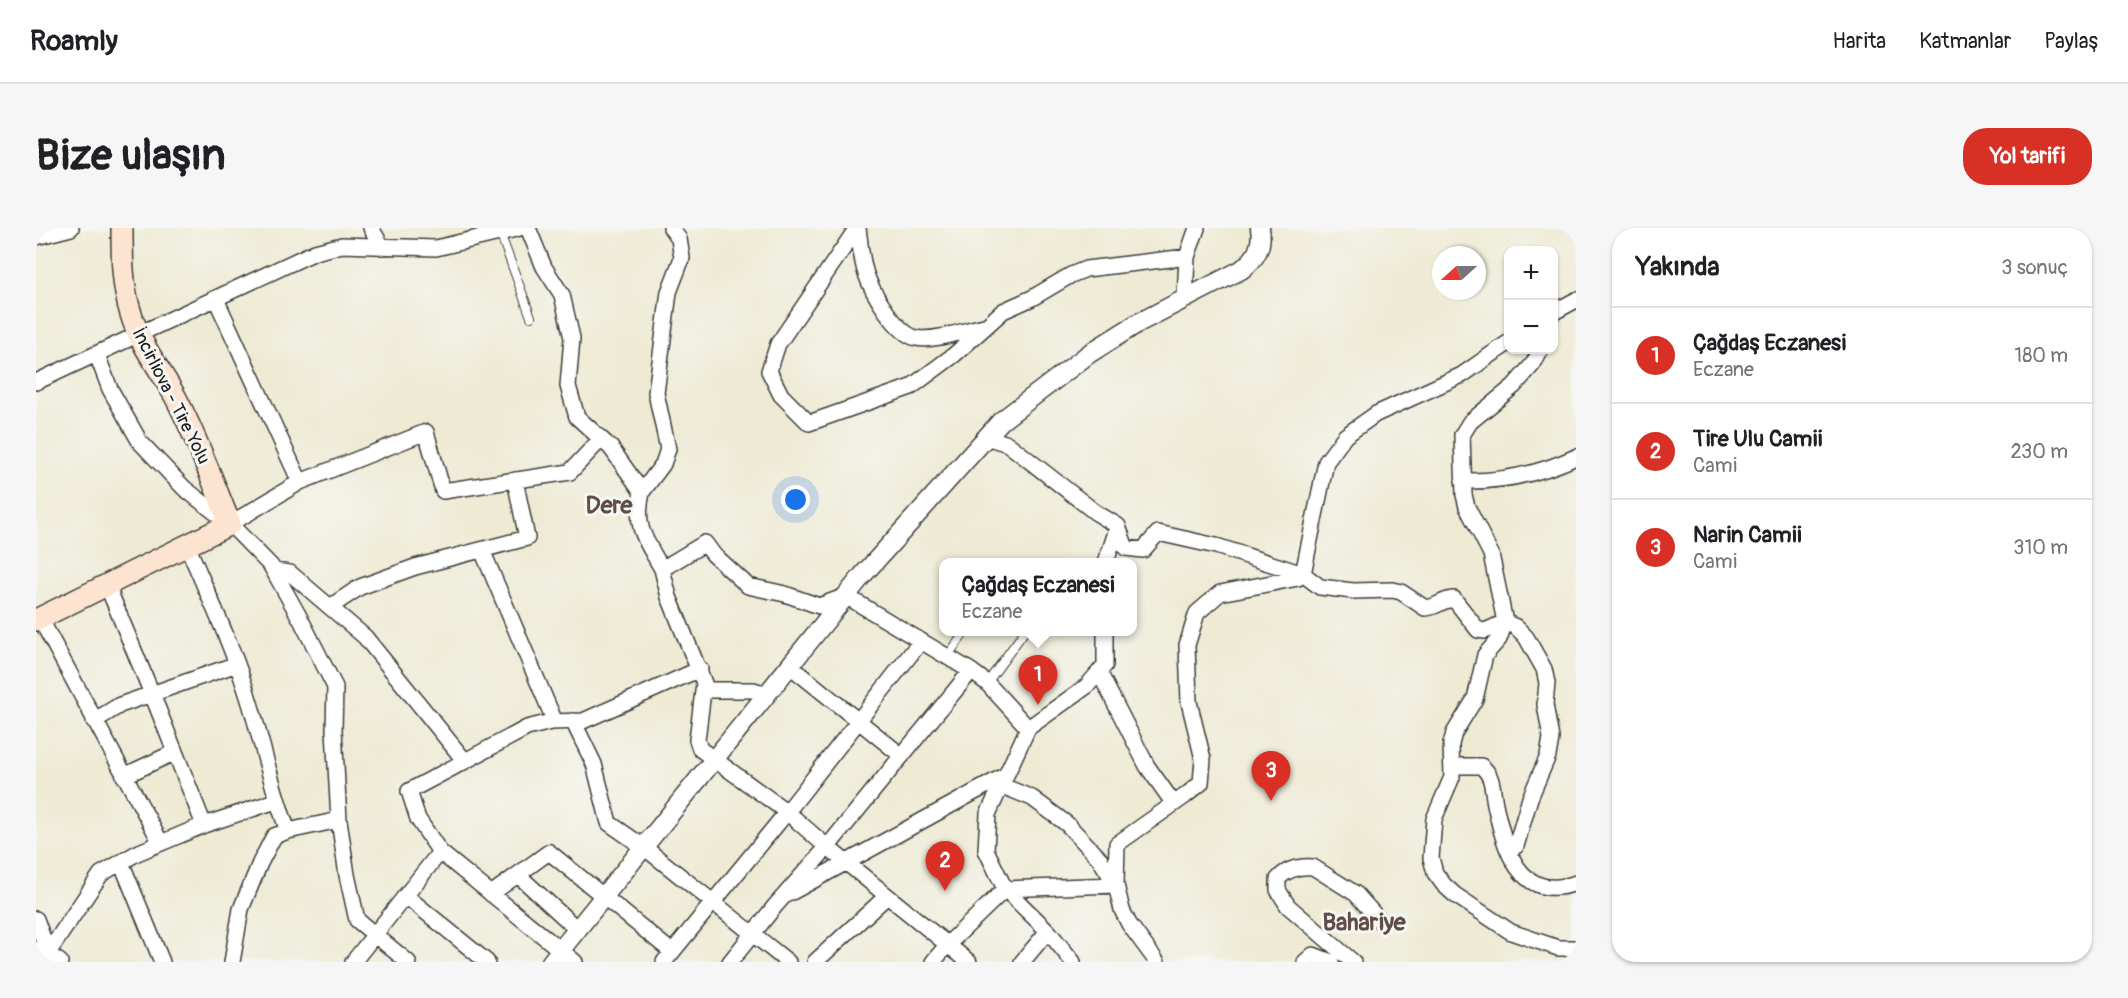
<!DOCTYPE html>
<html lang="tr">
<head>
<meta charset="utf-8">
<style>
	:root { --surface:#fff; --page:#f6f6f6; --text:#202124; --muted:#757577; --line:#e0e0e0; --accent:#d93025 }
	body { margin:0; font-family:Pangolin,sans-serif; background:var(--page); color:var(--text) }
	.controls { position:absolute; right:18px; top:18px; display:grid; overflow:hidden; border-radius:12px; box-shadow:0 2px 4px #0004 }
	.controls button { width:54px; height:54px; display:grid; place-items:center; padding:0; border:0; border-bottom:2px solid var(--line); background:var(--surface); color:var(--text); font:30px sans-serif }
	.compass { position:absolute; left:1396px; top:18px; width:54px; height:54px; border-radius:50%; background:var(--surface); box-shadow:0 2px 4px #0004; rotate:249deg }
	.you { position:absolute; left:760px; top:272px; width:21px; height:21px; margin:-15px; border:4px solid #fff; border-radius:50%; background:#1a73e8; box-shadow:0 0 0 9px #1a73e833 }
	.badge { display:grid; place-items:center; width:39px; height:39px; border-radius:50%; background:var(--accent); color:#fff; font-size:20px; font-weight:700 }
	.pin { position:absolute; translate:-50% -50px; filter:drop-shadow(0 2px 3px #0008) }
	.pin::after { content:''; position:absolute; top:32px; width:21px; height:18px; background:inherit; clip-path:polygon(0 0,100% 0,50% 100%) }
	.popup { position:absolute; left:903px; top:330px; width:198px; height:78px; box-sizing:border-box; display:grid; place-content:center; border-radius:12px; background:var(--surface); filter:drop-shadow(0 2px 4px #0005); font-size:20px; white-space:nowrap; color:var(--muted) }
	.popup b { font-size:22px; color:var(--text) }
	.popup::after { content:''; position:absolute; left:50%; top:100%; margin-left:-12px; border:12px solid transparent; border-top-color:var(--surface) }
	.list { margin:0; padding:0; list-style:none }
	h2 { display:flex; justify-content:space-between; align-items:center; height:78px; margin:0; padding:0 24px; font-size:26px }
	h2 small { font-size:20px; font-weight:400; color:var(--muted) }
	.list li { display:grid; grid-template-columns:39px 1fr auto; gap:18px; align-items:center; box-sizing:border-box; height:96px; padding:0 24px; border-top:2px solid var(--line) }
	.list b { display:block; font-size:22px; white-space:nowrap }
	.list p { margin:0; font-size:20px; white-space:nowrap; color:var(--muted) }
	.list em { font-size:20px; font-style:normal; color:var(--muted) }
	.map { position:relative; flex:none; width:1540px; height:734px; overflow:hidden; border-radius:24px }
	header { display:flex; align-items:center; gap:36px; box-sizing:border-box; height:84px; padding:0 30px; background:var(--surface); border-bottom:2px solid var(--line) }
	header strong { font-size:28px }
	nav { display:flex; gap:33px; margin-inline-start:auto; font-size:21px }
	.intro { display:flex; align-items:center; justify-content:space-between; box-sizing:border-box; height:144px; padding:0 36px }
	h1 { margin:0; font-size:42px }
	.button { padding:15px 27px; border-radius:24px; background:var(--accent); color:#fff; font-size:21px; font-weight:700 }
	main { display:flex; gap:36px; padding:0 36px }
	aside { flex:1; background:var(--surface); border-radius:24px; box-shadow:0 2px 4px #0004 }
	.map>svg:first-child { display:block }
</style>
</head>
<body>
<header>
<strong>Roamly</strong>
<nav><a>Harita</a><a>Katmanlar</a><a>Paylaş</a></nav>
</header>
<div class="intro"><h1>Bize ulaşın</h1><a class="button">Yol tarifi</a></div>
<main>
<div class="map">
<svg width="1540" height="734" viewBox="0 0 1540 734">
	<rect width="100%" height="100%" fill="#f6f6f2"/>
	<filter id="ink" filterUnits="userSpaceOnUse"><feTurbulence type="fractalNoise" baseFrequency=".0167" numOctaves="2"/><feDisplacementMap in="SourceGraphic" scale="12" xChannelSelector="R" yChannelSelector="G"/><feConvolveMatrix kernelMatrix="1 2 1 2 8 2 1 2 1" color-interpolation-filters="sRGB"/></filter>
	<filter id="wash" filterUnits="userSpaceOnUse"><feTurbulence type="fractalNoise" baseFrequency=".008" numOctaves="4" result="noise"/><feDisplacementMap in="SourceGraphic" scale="24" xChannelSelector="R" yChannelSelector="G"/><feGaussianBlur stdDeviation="1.35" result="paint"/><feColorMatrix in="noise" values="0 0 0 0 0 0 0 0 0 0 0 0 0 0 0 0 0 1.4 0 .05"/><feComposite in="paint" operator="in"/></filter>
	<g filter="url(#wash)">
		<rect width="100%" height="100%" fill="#eeead4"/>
	</g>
	<g filter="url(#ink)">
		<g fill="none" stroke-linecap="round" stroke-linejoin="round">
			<g stroke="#3c3b38" stroke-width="10">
				<path id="service" d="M464 5 495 89
					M911 429 929 404
					M951 455 988 404"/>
			</g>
			<g stroke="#3c3b38" stroke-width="18">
				<path id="minor" d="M335 0 346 19
					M492 0 508 39 526 67 536 110 532 158 541 189 575 220 606 264C598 301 609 310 626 341L669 315 677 326 712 358 749 366 783 378 810 368 935 443 951 455 992 500
					M821 0 742 116 733 143 745 167 773 195 875 159 918 127 967 83 996 70 1035 47 1050 41 1151 29
					M822 0C824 15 825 31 830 46 836 64 860 105 880 110 898 114 929 102 948 98
					M0 9 35 0
					M180 71 264 254
					M1149 71 1151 29 1161 0
					M1518 84 1540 72
					M1505 122 1497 136 1478 158 1434 194 1426 207 1428 267 1431 279 1455 326 1469 394 1463 411 1449 427 1439 471 1418 505 1415 516 1416 549 1398 591 1395 630 1399 645 1408 657 1419 667 1475 704 1522 720H1540
					M61 127 74 161 104 214 148 260 194 296 235 338 265 392 299 459 298 502 303 592 311 647 321 692 372 734
					M0 154 279 24 306 17 400 20 484 0
					M950 209 972 216 1059 284 1082 298 1090 320 1107 322 1122 305 1180 318 1267 346 1284 359 1317 363 1357 362 1365 364 1389 380C1400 380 1407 371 1418 371L1442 402 1449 403 1469 394 1480 399 1490 409 1508 441 1511 455 1509 477 1515 510 1512 528 1494 570 1480 618 1473 624
					M1427 253C1465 254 1505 245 1540 229
					M606 264 627 236 632 221 620 165 633 64 646 30 643 11 635 0
					M194 296 264 254 390 204 407 263 534 244 565 211
					M151 317C173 369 198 421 214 475 227 518 236 561 252 603
					M446 322 519 494
					M1070 334 1082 298
					M626 341 633 369 668 455 661 512 664 521 751 584 791 619 933 734
					M238 343 254 345 329 409 428 532
					M71 357 116 466 168 597
					M294 379 324 359 379 339 491 310 479 252
					M4 390 125 615
					M754 438 866 528
					M1063 444 1111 538 1138 576
					M668 462H718L730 466
					M58 493 84 477 201 436
					M537 493 558 536 573 595 609 620 752 734
					M1417 538H1445C1458 548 1456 562 1459 576 1468 620 1483 675 1540 655
					M88 548 139 524
					M964 557 996 570 1031 596 1063 630 1080 657 1086 682 1093 696 1121 734
					M85 634 126 734
					M482 647 542 702
					M756 664 968 548
					M455 666 513 624 636 724
					M370 668 451 734
					M0 691 12 725
					M3 721 24 734
					M12 725 65 646 101 625 168 597 240 573
					M196 734 205 681 224 635 238 608 252 603 303 592
					M317 734 404 624
					M539 734 404 624 382 591 373 563 491 500 515 494 547 493 664 441
					M628 734 751 584 885 413
					M694 734 739 678 793 617 935 443
					M779 734 851 668
					M897 734 911 717 969 661 1080 657 1081 616 1149 568 1165 555 1167 531 1153 474 1151 417 1161 385 1184 365 1262 350 1267 346 1290 234 1309 208 1340 186 1426 147 1472 115
					M986 734 1012 703
					M1037 734 1012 703 969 661 950 622 952 586 992 500 1051 458 1069 437V404
					M1269 734 1277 727 1295 734
					M1317 734 1252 678 1242 662V651C1251 641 1263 638 1277 639L1320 666 1344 693"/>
			</g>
			<g stroke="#3c3b38" stroke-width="21">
				<path id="tertiary" d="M515 734 826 348 965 193 1054 125 1102 95 1205 42C1220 31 1227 19 1224 0"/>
			</g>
			<g stroke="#3c3b38" stroke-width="24">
				<path id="secondary" d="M0 392 194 296C177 254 161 210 140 170 125 142 104 117 95 86 86 58 86 29 86 0"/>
			</g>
			<use href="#service" stroke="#fff" stroke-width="8"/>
			<use href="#minor" stroke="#fff" stroke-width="15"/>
			<use href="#tertiary" stroke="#fff" stroke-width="18"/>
			<use href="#secondary" stroke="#fde4d0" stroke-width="21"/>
		</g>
	</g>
	<g text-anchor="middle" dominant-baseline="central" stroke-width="6" stroke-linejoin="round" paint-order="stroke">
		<g font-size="18" fill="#1c1c1c" stroke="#f6f6f2">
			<text transform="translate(135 168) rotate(63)">İncirliova - Tire Yolu</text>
		</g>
		<g font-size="24" font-weight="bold" fill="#604d49" stroke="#f6f6f2">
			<text x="573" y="277">Dere</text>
			<text x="1328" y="694">Bahariye</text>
		</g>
	</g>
</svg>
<div class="controls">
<button>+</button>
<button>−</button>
</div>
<svg class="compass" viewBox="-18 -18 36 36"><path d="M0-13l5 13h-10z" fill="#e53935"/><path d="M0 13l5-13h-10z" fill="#757577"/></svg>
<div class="you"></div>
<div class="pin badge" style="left:1002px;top:477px">1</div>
<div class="popup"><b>Çağdaş Eczanesi</b>Eczane</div>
<div class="pin badge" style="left:909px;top:663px">2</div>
<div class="pin badge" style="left:1235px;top:573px">3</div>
</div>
<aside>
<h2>Yakında<small>3 sonuç</small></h2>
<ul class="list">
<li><span class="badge">1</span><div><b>Çağdaş Eczanesi</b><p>Eczane</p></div><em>180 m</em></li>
<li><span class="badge">2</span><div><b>Tire Ulu Camii</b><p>Cami</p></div><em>230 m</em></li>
<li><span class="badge">3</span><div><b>Narin Camii</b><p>Cami</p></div><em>310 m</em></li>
</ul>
</aside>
</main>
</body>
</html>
